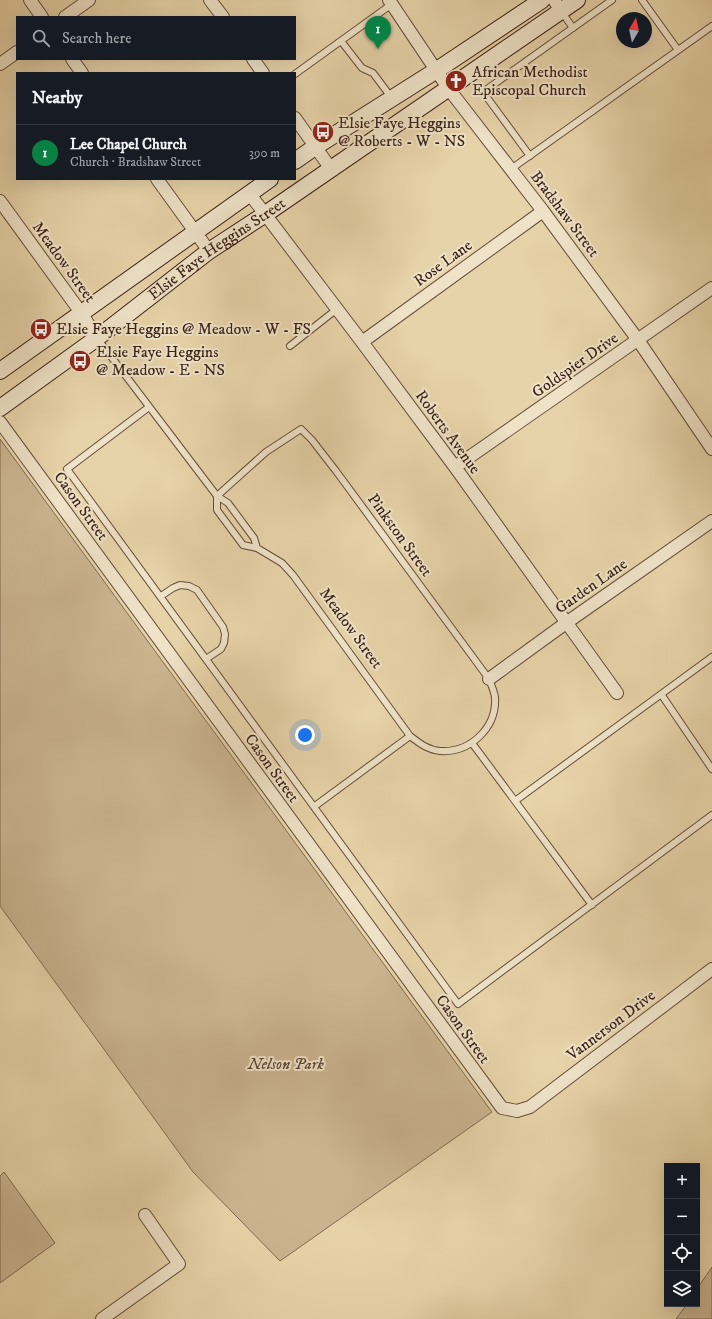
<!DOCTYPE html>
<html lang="en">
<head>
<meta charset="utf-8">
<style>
	:root { --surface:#171b24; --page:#20242c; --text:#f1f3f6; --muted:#9ea1a6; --line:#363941; --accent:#0b8043 }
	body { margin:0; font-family:"IM FELL DW Pica",serif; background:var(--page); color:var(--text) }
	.controls { position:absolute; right:12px; bottom:12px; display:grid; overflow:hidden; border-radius:0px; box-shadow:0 4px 16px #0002 }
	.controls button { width:36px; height:36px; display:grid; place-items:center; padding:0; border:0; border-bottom:1px solid var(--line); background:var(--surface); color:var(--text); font:20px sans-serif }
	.compass { position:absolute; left:616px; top:12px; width:36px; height:36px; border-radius:50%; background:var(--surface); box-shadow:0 4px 16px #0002; rotate:9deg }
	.you { position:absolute; left:305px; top:735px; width:14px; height:14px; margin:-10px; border:3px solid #fff; border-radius:50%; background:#1a73e8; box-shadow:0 0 0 6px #1a73e833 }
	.badge { display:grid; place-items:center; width:26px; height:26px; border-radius:50%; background:var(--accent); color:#fff; font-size:13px; font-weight:700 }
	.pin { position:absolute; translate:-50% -33px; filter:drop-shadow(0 1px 2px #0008) }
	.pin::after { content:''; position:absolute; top:21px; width:14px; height:12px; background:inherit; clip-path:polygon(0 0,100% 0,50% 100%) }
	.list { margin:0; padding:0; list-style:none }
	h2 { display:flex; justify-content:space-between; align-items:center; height:52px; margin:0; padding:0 16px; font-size:17px }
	h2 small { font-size:13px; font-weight:400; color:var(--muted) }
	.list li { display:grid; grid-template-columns:26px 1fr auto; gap:12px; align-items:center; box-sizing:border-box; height:56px; padding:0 16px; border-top:1px solid var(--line) }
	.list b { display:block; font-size:15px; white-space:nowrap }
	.list p { margin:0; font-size:13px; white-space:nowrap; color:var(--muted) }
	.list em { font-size:13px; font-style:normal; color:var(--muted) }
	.icon { flex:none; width:22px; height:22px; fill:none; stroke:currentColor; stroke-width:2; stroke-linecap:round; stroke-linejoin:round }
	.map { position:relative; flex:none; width:712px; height:1319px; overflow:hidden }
	.search { position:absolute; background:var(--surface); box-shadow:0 4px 16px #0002; left:16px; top:16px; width:280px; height:44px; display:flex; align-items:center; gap:10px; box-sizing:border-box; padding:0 14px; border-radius:0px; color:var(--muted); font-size:15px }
	.panel { position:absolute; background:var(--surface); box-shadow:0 4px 16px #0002; left:16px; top:72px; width:280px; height:108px; border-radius:0px }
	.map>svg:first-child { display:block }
</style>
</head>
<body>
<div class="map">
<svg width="712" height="1319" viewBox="0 0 712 1319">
	<rect width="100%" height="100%" fill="#e7d3a9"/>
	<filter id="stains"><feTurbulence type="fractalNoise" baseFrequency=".005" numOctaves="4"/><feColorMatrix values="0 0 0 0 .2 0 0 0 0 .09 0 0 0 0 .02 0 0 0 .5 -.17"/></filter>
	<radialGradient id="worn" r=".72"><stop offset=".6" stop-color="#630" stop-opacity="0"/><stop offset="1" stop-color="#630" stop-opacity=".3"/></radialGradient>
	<path fill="#cab490" stroke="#826a52" d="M0 439 492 1112 280 1261 193 1172 0 906Z
		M4 1172 55 1243 0 1283V1176Z
		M712 1267V1319H676L687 1304H697V1289Z"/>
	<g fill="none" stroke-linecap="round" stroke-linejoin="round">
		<g stroke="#654c3a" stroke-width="8">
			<path id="service" d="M642 0 678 50
				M561 11 573 28
				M341 41 362 68 373 73 391 97
				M295 74 392 4
				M530 156 483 92 612 0
				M511 169 712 26
				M97 338 217 496 228 503 254 538 257 548
				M290 346 337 309
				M149 407 67 469 458 1004 712 815
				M301 429 312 440 336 471 489 679C491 684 494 691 495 697 497 727 471 753 440 751 428 750 419 743 410 736L293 575 282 563 257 548 243 545 217 510V496L266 452Z
				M161 596 173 588 180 585 189 586 197 590 223 627 225 634 224 643 221 649 206 659
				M661 694 712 769
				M472 743 592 905
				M515 801 712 657
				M315 806 410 736"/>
		</g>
		<g stroke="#654c3a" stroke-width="14">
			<path id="minor" d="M30 0 42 17
				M210 0 223 17
				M389 0 448 88 543 211 638 340 712 449
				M554 0 561 11
				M65 17 89 0
				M72 59 82 73
				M253 59 263 73
				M0 64 17 52
				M295 118 331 169
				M157 179 209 251
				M249 193 362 342 455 467 617 693
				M0 201 82 314 97 338
				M362 342 543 211
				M0 422 502 1108 517 1111 530 1107 712 969
				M455 467 712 288
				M489 679 566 623 712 521
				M102 1319 179 1264 145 1215"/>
		</g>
		<g stroke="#3a1f15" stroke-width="18">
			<g id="secondary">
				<path d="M295 161 315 147 437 70 542 0"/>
				<path d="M0 371 270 179"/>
				<path id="s1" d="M0 408 97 338 209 251 264 215 577 0"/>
			</g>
		</g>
		<use href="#service" stroke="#efe2c7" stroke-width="6"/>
		<use href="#minor" stroke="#efe2c7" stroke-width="12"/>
		<use href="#secondary" stroke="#efe2c7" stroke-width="16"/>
	</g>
	<defs>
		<g id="church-disc" transform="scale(1.15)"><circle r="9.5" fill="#8f2418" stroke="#efe2c7"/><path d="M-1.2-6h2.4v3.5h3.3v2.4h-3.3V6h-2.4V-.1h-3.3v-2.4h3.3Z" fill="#fff"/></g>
		<g id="bus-disc" transform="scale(1.15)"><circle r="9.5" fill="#8f2418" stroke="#efe2c7"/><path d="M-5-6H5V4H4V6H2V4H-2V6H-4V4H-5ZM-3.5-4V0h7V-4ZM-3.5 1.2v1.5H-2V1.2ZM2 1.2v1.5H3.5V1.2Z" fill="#fff"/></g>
	</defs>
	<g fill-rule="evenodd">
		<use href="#church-disc" x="456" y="81"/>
		<use href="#bus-disc" x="323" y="132"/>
		<use href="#bus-disc" x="41" y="329"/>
		<use href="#bus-disc" x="80" y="361"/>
	</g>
	<g text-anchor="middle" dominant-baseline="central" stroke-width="4" stroke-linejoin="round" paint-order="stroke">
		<g font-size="16" fill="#3a1f15" stroke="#efe2c7" text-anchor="start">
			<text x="472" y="72">African Methodist<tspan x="472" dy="18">Episcopal Church</tspan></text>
			<text x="338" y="123">Elsie Faye Heggins<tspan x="338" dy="18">@ Roberts - W - NS</tspan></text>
			<text x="56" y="329">Elsie Faye Heggins @ Meadow - W - FS</text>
			<text x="96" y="352">Elsie Faye Heggins<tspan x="96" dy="18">@ Meadow - E - NS</tspan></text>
		</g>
		<g font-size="16" fill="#3a1f15" stroke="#efe2c7">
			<text transform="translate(565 214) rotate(53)">Bradshaw Street</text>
			<text stroke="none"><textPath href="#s1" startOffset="269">Elsie Faye Heggins Street</textPath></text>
			<text transform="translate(64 262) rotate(54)">Meadow Street</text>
			<text transform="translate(443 263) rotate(-36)">Rose Lane</text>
			<text transform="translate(575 365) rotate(-35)">Goldspier Drive</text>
			<text transform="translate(448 432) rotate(54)">Roberts Avenue</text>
			<text transform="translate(81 506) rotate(54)">Cason Street</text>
			<text transform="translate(400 535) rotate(54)">Pinkston Street</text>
			<text transform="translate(591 586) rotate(-35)">Garden Lane</text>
			<text transform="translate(351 628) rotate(54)">Meadow Street</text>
			<text transform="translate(272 768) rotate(54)">Cason Street</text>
			<text transform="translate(611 1025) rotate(-37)">Vannerson Drive</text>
			<text transform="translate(463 1029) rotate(54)">Cason Street</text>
		</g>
		<g font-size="16" font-style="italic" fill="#5e4434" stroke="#efe2c7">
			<text x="286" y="1064">Nelson Park</text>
		</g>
	</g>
	<rect width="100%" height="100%" filter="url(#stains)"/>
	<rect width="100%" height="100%" fill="url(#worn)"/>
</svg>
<div class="controls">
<button>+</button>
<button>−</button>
<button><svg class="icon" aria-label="locate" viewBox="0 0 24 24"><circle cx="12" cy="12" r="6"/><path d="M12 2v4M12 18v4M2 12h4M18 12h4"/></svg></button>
<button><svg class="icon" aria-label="layers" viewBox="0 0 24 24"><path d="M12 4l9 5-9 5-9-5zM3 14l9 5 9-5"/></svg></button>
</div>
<svg class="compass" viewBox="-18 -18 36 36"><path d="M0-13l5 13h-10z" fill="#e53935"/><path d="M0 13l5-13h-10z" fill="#9ea1a6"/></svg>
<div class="you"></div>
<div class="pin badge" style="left:378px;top:49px">1</div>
<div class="search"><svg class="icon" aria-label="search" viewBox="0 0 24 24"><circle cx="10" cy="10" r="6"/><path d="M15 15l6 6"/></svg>Search here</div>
<section class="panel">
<h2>Nearby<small></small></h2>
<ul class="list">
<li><span class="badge">1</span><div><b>Lee Chapel Church</b><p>Church · Bradshaw Street</p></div><em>390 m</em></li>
</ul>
</section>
</div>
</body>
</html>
